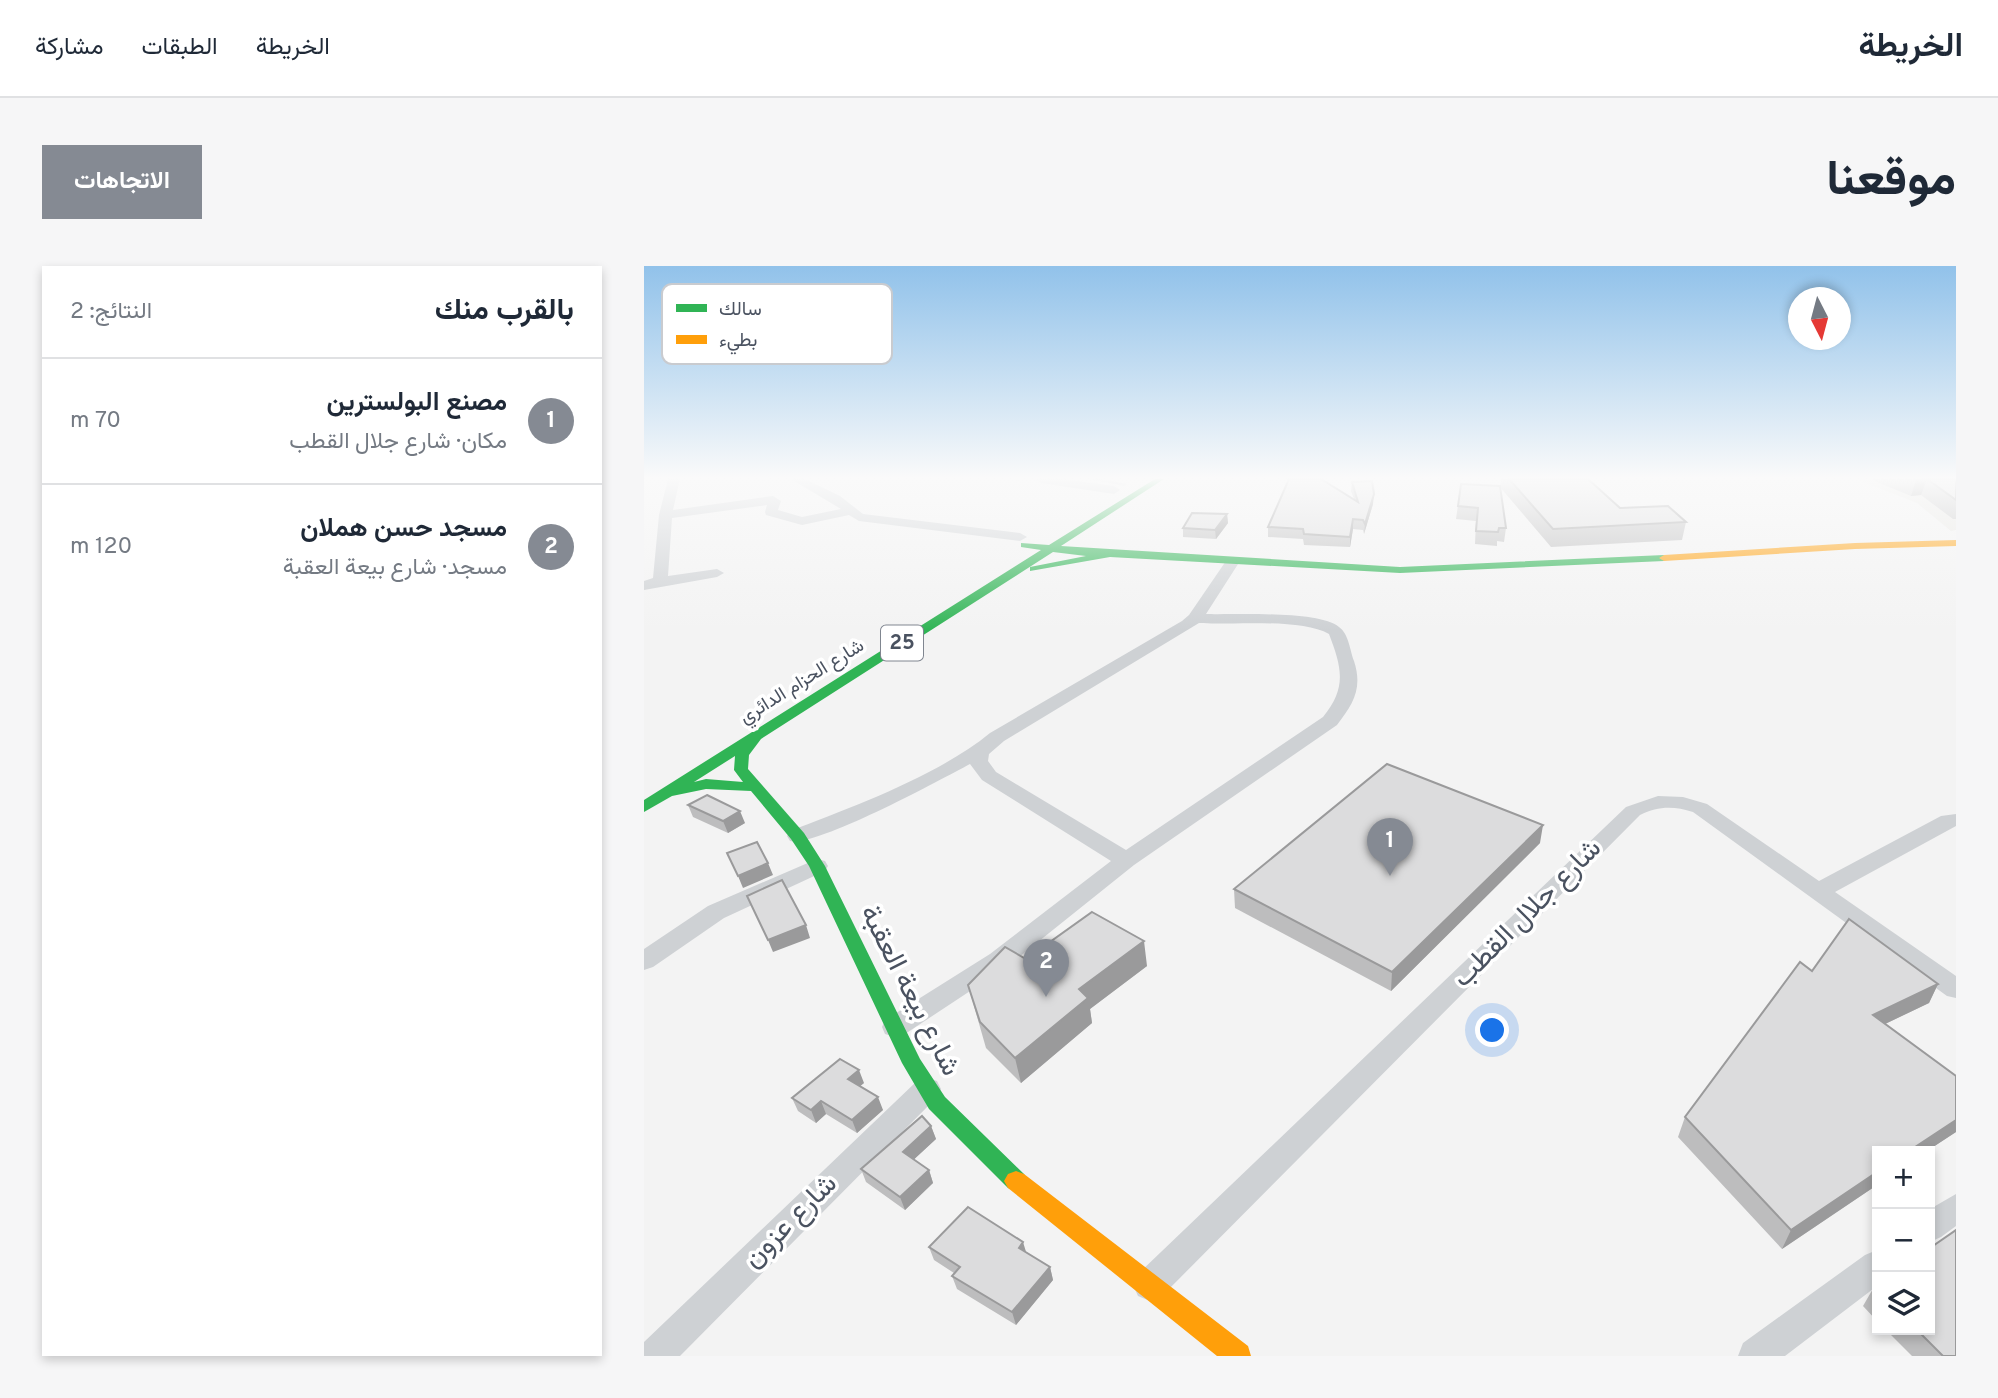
<!DOCTYPE html>
<html lang="ar">
<head>
<meta charset="utf-8">
<style>
	:root { --surface:#fff; --page:#f6f6f7; --text:#1f2937; --muted:#747a83; --line:#e0e1e3; --accent:#858a93 }
	body { margin:0; font-family:Overpass,Vazirmatn,sans-serif; background:var(--page); color:var(--text); direction:rtl }
	.controls { position:absolute; right:21px; bottom:21px; display:grid; overflow:hidden; border-radius:0px; box-shadow:0 4px 10px #0003 }
	.controls button { width:63px; height:63px; display:grid; place-items:center; padding:0; border:0; border-bottom:2px solid var(--line); background:var(--surface); color:var(--text); font:35px sans-serif }
	.compass { position:absolute; left:1144px; top:21px; width:63px; height:63px; border-radius:50%; background:var(--surface); box-shadow:0 4px 10px #0003; rotate:174deg }
	.you { position:absolute; left:849px; top:765px; width:24px; height:24px; margin:-18px; border:5px solid #fff; border-radius:50%; background:#1a73e8; box-shadow:0 0 0 10px #1a73e833 }
	.badge { display:grid; place-items:center; width:46px; height:46px; border-radius:50%; background:var(--accent); color:#fff; font-size:23px; font-weight:700 }
	.pin { position:absolute; translate:-50% -58px; filter:drop-shadow(0 2px 4px #0008) }
	.pin::after { content:''; position:absolute; top:37px; width:24px; height:21px; background:inherit; clip-path:polygon(0 0,100% 0,50% 100%) }
	.list { margin:0; padding:0; list-style:none }
	h2 { display:flex; justify-content:space-between; align-items:center; height:91px; margin:0; padding:0 28px; font-size:30px }
	h2 small { font-size:23px; font-weight:400; color:var(--muted) }
	.list li { display:grid; grid-template-columns:46px 1fr auto; gap:21px; align-items:center; box-sizing:border-box; height:126px; padding:0 28px; border-top:2px solid var(--line) }
	.list b { display:block; font-size:26px; white-space:nowrap }
	.list p { margin:0; font-size:23px; white-space:nowrap; color:var(--muted) }
	.list em { font-size:23px; font-style:normal; color:var(--muted) }
	.icon { flex:none; width:38px; height:38px; fill:none; stroke:currentColor; stroke-width:2; stroke-linecap:round; stroke-linejoin:round }
	.map { position:relative; flex:none; width:1312px; height:1090px; overflow:hidden; direction:ltr; border-radius:0px }
	header { display:flex; align-items:center; gap:42px; box-sizing:border-box; height:98px; padding:0 35px; background:var(--surface); border-bottom:2px solid var(--line) }
	header strong { font-size:33px }
	nav { display:flex; gap:38px; margin-inline-start:auto; font-size:24px }
	.intro { display:flex; align-items:center; justify-content:space-between; box-sizing:border-box; height:168px; padding:0 42px }
	h1 { margin:0; font-size:49px }
	.button { padding:18px 32px; border-radius:0px; background:var(--accent); color:#fff; font-size:24px; font-weight:700 }
	main { display:flex; gap:42px; padding:0 42px }
	aside { flex:1; background:var(--surface); border-radius:0px; box-shadow:0 4px 10px #0003 }
	.map>svg:first-child { display:block }
</style>
</head>
<body>
<header>
<strong>الخريطة</strong>
<nav><a>الخريطة</a><a>الطبقات</a><a>مشاركة</a></nav>
</header>
<div class="intro"><h1>موقعنا</h1><a class="button">الاتجاهات</a></div>
<main>
<div class="map">
<svg width="1312" height="1090" viewBox="0 0 1312 1090">
	<rect width="100%" height="100%" fill="#f3f3f3"/>
	<path fill="#e7e6e2" d="M1235 213H1312V264L1307 265 1273 237 1217 215Z"/>
	<g fill="none" stroke-linecap="round" stroke-linejoin="round">
		<path fill="#ced1d4" fill-rule="evenodd" d="M446 213H457L483 218 480 220Z"/>
		<path fill="#ced1d4" fill-rule="evenodd" d="M24 213H36L29 244 129 230 137 235 134 244 158 251 197 243 147 213H161L196 230 219 248 376 267 383 271 376 275 215 255 205 249 158 259 122 249 121 246 123 239 28 252 24 310 73 303 80 307 73 311 0 324V315L9 312 15 249Z
			M391 213H418L470 220 476 224 470 228 397 217Z
			M589 291 596 295 562 348C590 349 675 344 695 361 705 368 706 385 710 395 719 423 709 438 693 459L490 599 364 700 261 768 251 771 241 768 238 761 241 754 346 688 467 595 338 514 326 498C296 514 173 581 146 575L143 570 146 565C209 541 295 509 346 467L538 355 545 349 584 292ZM555 357C588 359 657 352 685 368 698 402 703 422 679 451L482 584 352 506 344 495 345 488 360 475Z
			M1014 530 1039 531 1063 538 1175 615 1297 550 1312 548V560L1191 626 1312 710V732L1303 730 1049 546C1030 540 1014 540 996 549L518 1030 506 1035 494 1030 489 1019 494 1008 982 541Z
			M173 593 181 595 184 600 181 605 80 652 9 701 0 704V683L64 640Z
			M283 812 293 815 297 823 293 831 36 1090H0V1076L273 815Z
			M1312 928V960L1297 971 1286 976V943Z
			M1233 984V1020L1141 1090H1094L1099 1077 1221 989Z"/>
		<path fill="#30b455" fill-rule="evenodd" d="M511 213H520L417 280 756 301 1020 289 1025 292 1020 295 756 307 466 291 386 305V301L442 290 409 286 117 473 105 489 104 503 160 567 181 600 276 793 301 831 380 908 384 915 380 922 372 925 364 922 285 843 258 797 165 600 147 573 107 525 62 523 28 530 0 546V534L397 284 377 281V277L405 279ZM91 490 90 504 99 516 62 513 50 516Z"/>
		<path fill="#ff9f0a" fill-rule="evenodd" d="M1312 274V280L1211 283 1020 295 1015 292 1020 289 1211 277Z
			M372 905 380 908 604 1080 607 1090H573L364 922 360 915 364 908Z"/>
	</g>
	<path fill="#bdbdbe" d="M857 213H944L976 242 1042 256 1038 274 907 281 856 221Z
		M1228 213H1312V253H1309L1277 229 1267 230 1228 214Z
		M708 216 729 238 720 268 719 264 709 263 706 281 660 279 659 273 624 271V261L710 233 707 225Z
		M817 218 862 262 860 276 853 275V280L831 278 832 255 812 253Z
		M583 248 584 257 572 273 539 271V262Z
		M44 539 101 557 84 567 49 551Z
		M896 577 747 725 591 642 590 623Z
		M382 693 503 700 446 743 448 757 377 817 342 782 324 719Z
		M1294 718 1285 737 1241 758 1312 810V866L1283 885H1233V919L1138 983 1034 871 1041 851Z
		M220 817 216 820 239 844 213 867 182 848 172 857 154 845 148 832Z
		M287 860 292 873 270 893 285 904 289 917 261 944 222 916 217 903Z
		M285 981 382 986 406 1001 409 1014 372 1059 313 1023 308 1010 310 1007 290 994Z
		M1233 1019V1055L1219 1040 1230 1021Z
		M1242 1064H1286L1312 1090H1268Z"/>
	<path fill="#9a9a9b" d="M1283 213 1277 229 1267 230 1272 214Z
		M730 228 729 238 720 268 721 258Z
		M583 248 584 257 572 273 571 264Z
		M709 253V263L706 281V271Z
		M96 545 101 557 84 567 79 555Z
		M899 559 896 577 747 725 748 706Z
		M124 597 129 609 99 622 94 610Z
		M162 659 166 672 129 686 124 674Z
		M500 675 503 700 446 743 448 757 377 817 371 792 435 723Z
		M1294 718 1285 737 1220 768 1229 749Z
		M215 804 220 817 209 826 204 813Z
		M234 831 239 844 213 867 208 854Z
		M177 835 182 848 172 857 167 844Z
		M1312 854V866L1283 885H1265Z
		M287 860 292 873 264 899 259 886Z
		M285 904 289 917 261 944 256 931Z
		M1233 906V919L1138 983 1147 964Z
		M379 976 383 989 375 982Z
		M406 1001 409 1014 372 1059 368 1046Z"/>
	<path fill="#dcdcdd" stroke="#9a9a9b" stroke-width="2" d="M645 213H677L714 236 708 216 728 215 730 228 721 258 719 254 709 253 706 271 660 268 659 263 624 261Z
		M865 213H944L976 242 1024 240 1042 256 909 263Z
		M1283 213H1312V234Z
		M817 218 856 220 862 262H855L854 266 832 265 834 242 814 240Z
		M548 247 583 248 571 264 539 262Z
		M743 498 899 559 748 706 590 623Z
		M63 529 96 545 79 555 44 539Z
		M113 576 124 597 94 610 83 587Z
		M138 614 162 659 124 674 103 630Z
		M448 646 500 675 435 723 444 732 371 792 336 756 324 719 361 681 382 693Z
		M1205 653 1294 718 1229 749 1312 810V854L1265 885H1233V906L1147 964 1041 851 1156 696 1168 705Z
		M196 793 215 804 204 813 234 831 208 854 177 835 167 844 148 832Z
		M278 850 287 860 259 886 285 904 256 931 217 903Z
		M324 941 379 976 375 982 406 1001 368 1046 308 1010 316 1001 285 981Z
		M1312 964V1090H1299L1273 1064H1286V982Z"/>
	<linearGradient id="sky" x2="0" y2="1"><stop stop-color="#91c2ea"/><stop offset="0.58" stop-color="#fafafa"/><stop offset="1" stop-color="#fafafa" stop-opacity="0"/></linearGradient>
	<rect width="1312" height="365" fill="url(#sky)"/>
	<g text-anchor="middle" dominant-baseline="central" stroke-width="7" stroke-linejoin="round" paint-order="stroke">
		<g font-size="19" fill="#4a5260" stroke="#fff">
			<text transform="translate(158 416) rotate(-32)">شارع الحزام الدائري</text>
		</g>
		<rect fill="#fff" stroke="#808690" stroke-width="2" x="237" y="359.5" width="42" height="35" rx="5"/>
		<g font-size="21" font-weight="bold" fill="#4a5260">
			<text x="258" y="377">25</text>
		</g>
		<g font-size="28" fill="#4a5260" stroke="#fff">
			<text transform="translate(884 648) rotate(-45)">شارع جلال القطب</text>
			<text transform="translate(265 725) rotate(63)">شارع بيعة العقبة</text>
			<text transform="translate(147 956) rotate(-45)">شارع عزون</text>
		</g>
	</g>
	<rect x="18" y="18" width="230" height="80" rx="10" fill="#fff" stroke="#c9cbcf" stroke-width="2"/>
	<rect x="32" y="38" width="31" height="8" fill="#30b455"/>
	<rect x="32" y="69" width="31" height="9" fill="#ff9f0a"/>
	<g font-size="19" fill="#4a5260">
		<text x="75" y="49">سالك</text>
		<text x="75" y="80">بطيء</text>
	</g>
</svg>
<div class="controls">
<button>+</button>
<button>−</button>
<button><svg class="icon" aria-label="layers" viewBox="0 0 24 24"><path d="M12 4l9 5-9 5-9-5zM3 14l9 5 9-5"/></svg></button>
</div>
<svg class="compass" viewBox="-18 -18 36 36"><path d="M0-13l5 13h-10z" fill="#e53935"/><path d="M0 13l5-13h-10z" fill="#747a83"/></svg>
<div class="you"></div>
<div class="pin badge" style="left:746px;top:610px">1</div>
<div class="pin badge" style="left:402px;top:731px">2</div>
</div>
<aside>
<h2>بالقرب منك<small>النتائج: 2</small></h2>
<ul class="list">
<li><span class="badge">1</span><div><b>مصنع البولسترين</b><p>مكان · شارع جلال القطب</p></div><em>70 m</em></li>
<li><span class="badge">2</span><div><b>مسجد حسن هملان</b><p>مسجد · شارع بيعة العقبة</p></div><em>120 m</em></li>
</ul>
</aside>
</main>
</body>
</html>
